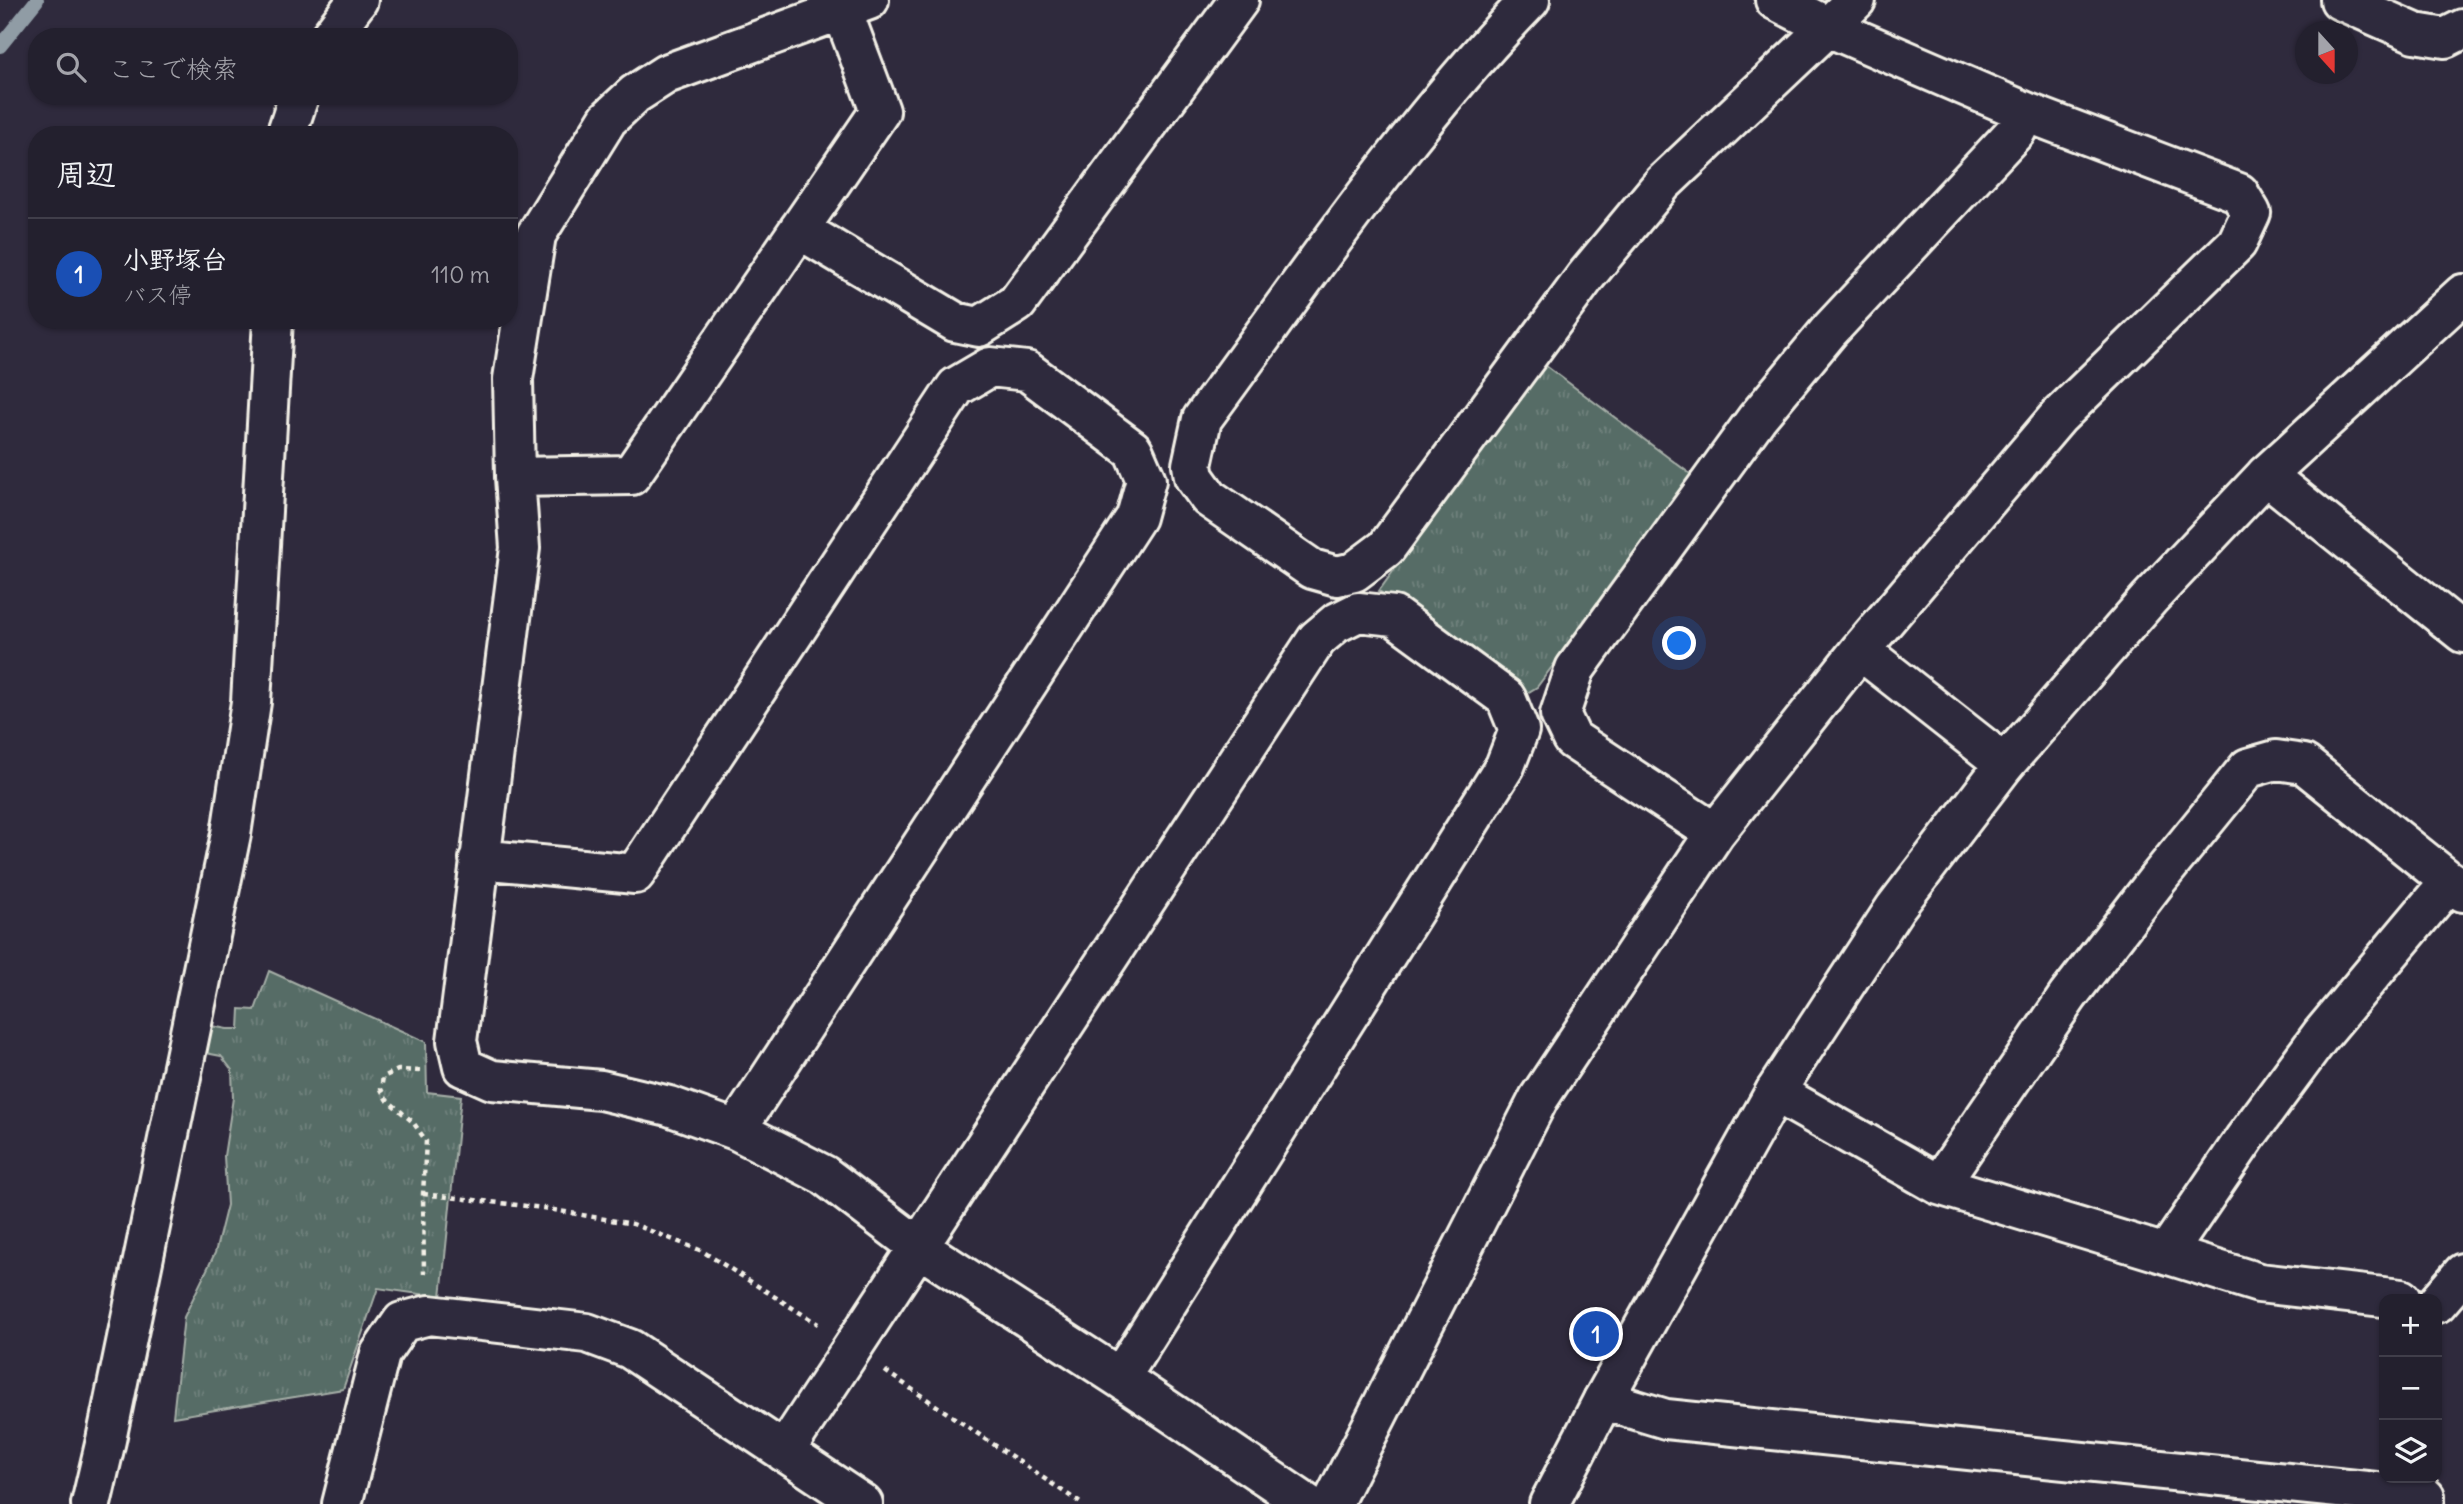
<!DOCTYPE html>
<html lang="ja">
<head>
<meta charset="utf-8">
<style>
	:root { --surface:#23202e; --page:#2b2836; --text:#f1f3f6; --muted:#a3a3aa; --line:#403e4a; --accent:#ffd166 }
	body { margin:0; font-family:Delius,"Klee One",sans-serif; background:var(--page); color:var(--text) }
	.controls { position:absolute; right:21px; bottom:21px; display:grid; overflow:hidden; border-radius:14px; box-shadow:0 2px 5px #0004 }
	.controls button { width:63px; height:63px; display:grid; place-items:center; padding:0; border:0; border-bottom:2px solid var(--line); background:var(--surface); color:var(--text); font:35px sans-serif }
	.compass { position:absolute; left:2295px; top:21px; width:63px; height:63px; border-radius:50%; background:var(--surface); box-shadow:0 2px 5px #0004; rotate:159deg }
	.you { position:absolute; left:1680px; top:644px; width:24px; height:24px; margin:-18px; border:5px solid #fff; border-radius:50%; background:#1a73e8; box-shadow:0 0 0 10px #1a73e833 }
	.badge { display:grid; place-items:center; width:46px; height:46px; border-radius:50%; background:var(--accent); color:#fff; font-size:23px; font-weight:700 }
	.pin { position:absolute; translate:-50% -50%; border:4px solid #fff; box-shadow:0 2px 7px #0006 }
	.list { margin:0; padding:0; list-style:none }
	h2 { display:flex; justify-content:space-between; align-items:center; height:91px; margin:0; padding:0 28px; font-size:30px }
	h2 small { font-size:23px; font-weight:400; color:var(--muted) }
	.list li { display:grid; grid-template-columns:46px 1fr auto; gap:21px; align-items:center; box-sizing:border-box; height:112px; padding:0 28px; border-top:2px solid var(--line) }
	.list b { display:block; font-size:26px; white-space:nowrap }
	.list p { margin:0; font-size:23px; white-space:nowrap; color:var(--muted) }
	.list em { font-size:23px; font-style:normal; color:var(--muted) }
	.icon { flex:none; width:38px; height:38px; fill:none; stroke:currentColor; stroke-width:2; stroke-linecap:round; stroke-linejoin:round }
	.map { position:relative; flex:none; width:2463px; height:1504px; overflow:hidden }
	.search { position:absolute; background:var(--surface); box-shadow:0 2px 5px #0004; left:28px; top:28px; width:490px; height:77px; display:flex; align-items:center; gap:18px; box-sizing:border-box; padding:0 24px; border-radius:28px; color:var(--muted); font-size:26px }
	.panel { position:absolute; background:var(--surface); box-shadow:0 2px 5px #0004; left:28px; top:126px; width:490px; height:203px; border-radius:28px }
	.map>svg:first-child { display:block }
</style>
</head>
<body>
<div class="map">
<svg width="2463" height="1504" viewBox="0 0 2463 1504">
	<defs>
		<pattern id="grass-tufts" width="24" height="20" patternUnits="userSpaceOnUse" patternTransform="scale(1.75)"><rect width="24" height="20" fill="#566c66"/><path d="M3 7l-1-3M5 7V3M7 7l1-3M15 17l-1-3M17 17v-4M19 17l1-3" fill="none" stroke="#6f817c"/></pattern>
	</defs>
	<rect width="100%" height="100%" fill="#2f2a3d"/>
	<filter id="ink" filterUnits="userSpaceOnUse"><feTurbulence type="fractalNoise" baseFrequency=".0143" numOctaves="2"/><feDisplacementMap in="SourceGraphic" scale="14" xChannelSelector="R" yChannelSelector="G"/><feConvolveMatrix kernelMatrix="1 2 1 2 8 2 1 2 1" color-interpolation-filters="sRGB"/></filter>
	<g filter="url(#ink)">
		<path fill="url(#grass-tufts)" stroke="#a5aea7" stroke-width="2" d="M1542 363 1693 476 1537 687 1527 693 1379 591Z
			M269 971 426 1042 427 1092 461 1096 441 1297 378 1288 343 1389 173 1417 184 1317 215 1253 227 1205 224 1156 233 1098 232 1070 221 1056 200 1052 206 1025 227 1029H239L240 1009 255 1010Z"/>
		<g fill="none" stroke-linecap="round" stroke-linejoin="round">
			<path stroke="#909ca5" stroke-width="14" d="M0 46 37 0"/>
			<g stroke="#f4f1e8" stroke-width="44">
				<path id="street" d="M1530 0C1407 127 1307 277 1202 419L1192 465 1194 477 1209 498 1312 569 1337 576 1354 572 1386 548 1586 276 1663 183 1828 27 1775 0
					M1856 0 1828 27 2026 112
					M2340 0 2415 33 2445 38 2463 29
					M330 37 358 0
					M286 135 299 96
					M799 229 955 322 979 327 1017 303 1239 0
					M2266 475 2463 633
					M515 477 631 475 880 111 842 10
					M1860 650 2005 764
					M479 859 635 874 956 387 990 367 1027 371 1133 450 1146 480 1136 517 736 1130 824 1175 920 1248 1120 1378 1307 1504
					M1775 1092 1939 1185 2166 1254
					M736 1130 669 1106 601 1090 492 1080 463 1067 457 1041 520 548 515 477 513 379 536 235 608 119 635 94 666 74 869 0
					M1939 1185 2068 996 2157 880 2248 768 2276 760 2304 764 2463 892
					M2401 1299 2259 1283 2166 1254 2245 1138 2321 1035 2450 881
					M2437 1303 2463 1273
					M1603 1400 1666 1419 2425 1497 2424 1504
					M784 1452 1317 639 1336 623 1358 612 1394 616 1506 698 1519 730 1505 766 1120 1378
					M91 1504 106 1440 231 834 251 702 273 320
					M342 1504 380 1354 402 1322 429 1315 587 1333 630 1349 863 1504
					M1332 1504 1539 1098 1715 833 1860 650 2058 417 2237 243 2251 213 2239 193 2026 112 2016 131 1829 331 1757 418 1575 669 1560 714 1572 739 1715 833"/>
			</g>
			<g stroke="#f4f1e8" stroke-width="44">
				<path id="secondary" d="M1549 1504 1603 1400 1775 1092 1895 908 2005 764 2149 599 2266 475 2463 294"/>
			</g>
			<path stroke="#f4f1e8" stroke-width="4.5" stroke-dasharray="5 5" stroke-linecap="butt" d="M420 1071 398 1070 383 1077 381 1089 386 1099 413 1122 426 1141 423 1194 424 1274
				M423 1194 543 1208 633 1224 702 1251 818 1324
				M885 1371 1082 1504"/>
			<use href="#street" stroke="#2f2a3d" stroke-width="38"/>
			<use href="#secondary" stroke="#2f2a3d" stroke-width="38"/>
		</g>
	</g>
</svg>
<div class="controls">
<button>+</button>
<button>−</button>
<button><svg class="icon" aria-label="layers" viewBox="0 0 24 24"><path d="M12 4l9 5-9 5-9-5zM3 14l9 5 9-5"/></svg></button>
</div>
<svg class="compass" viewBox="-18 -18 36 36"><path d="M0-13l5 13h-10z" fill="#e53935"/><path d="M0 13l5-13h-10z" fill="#a3a3aa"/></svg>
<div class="you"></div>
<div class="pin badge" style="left:1596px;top:1334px;background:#1a4fb4">1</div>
<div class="search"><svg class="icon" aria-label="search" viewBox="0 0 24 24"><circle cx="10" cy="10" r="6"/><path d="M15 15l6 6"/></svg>ここで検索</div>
<section class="panel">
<h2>周辺<small></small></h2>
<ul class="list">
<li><span class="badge" style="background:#1a4fb4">1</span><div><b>小野塚台</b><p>バス停</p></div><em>110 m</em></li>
</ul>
</section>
</div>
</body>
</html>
